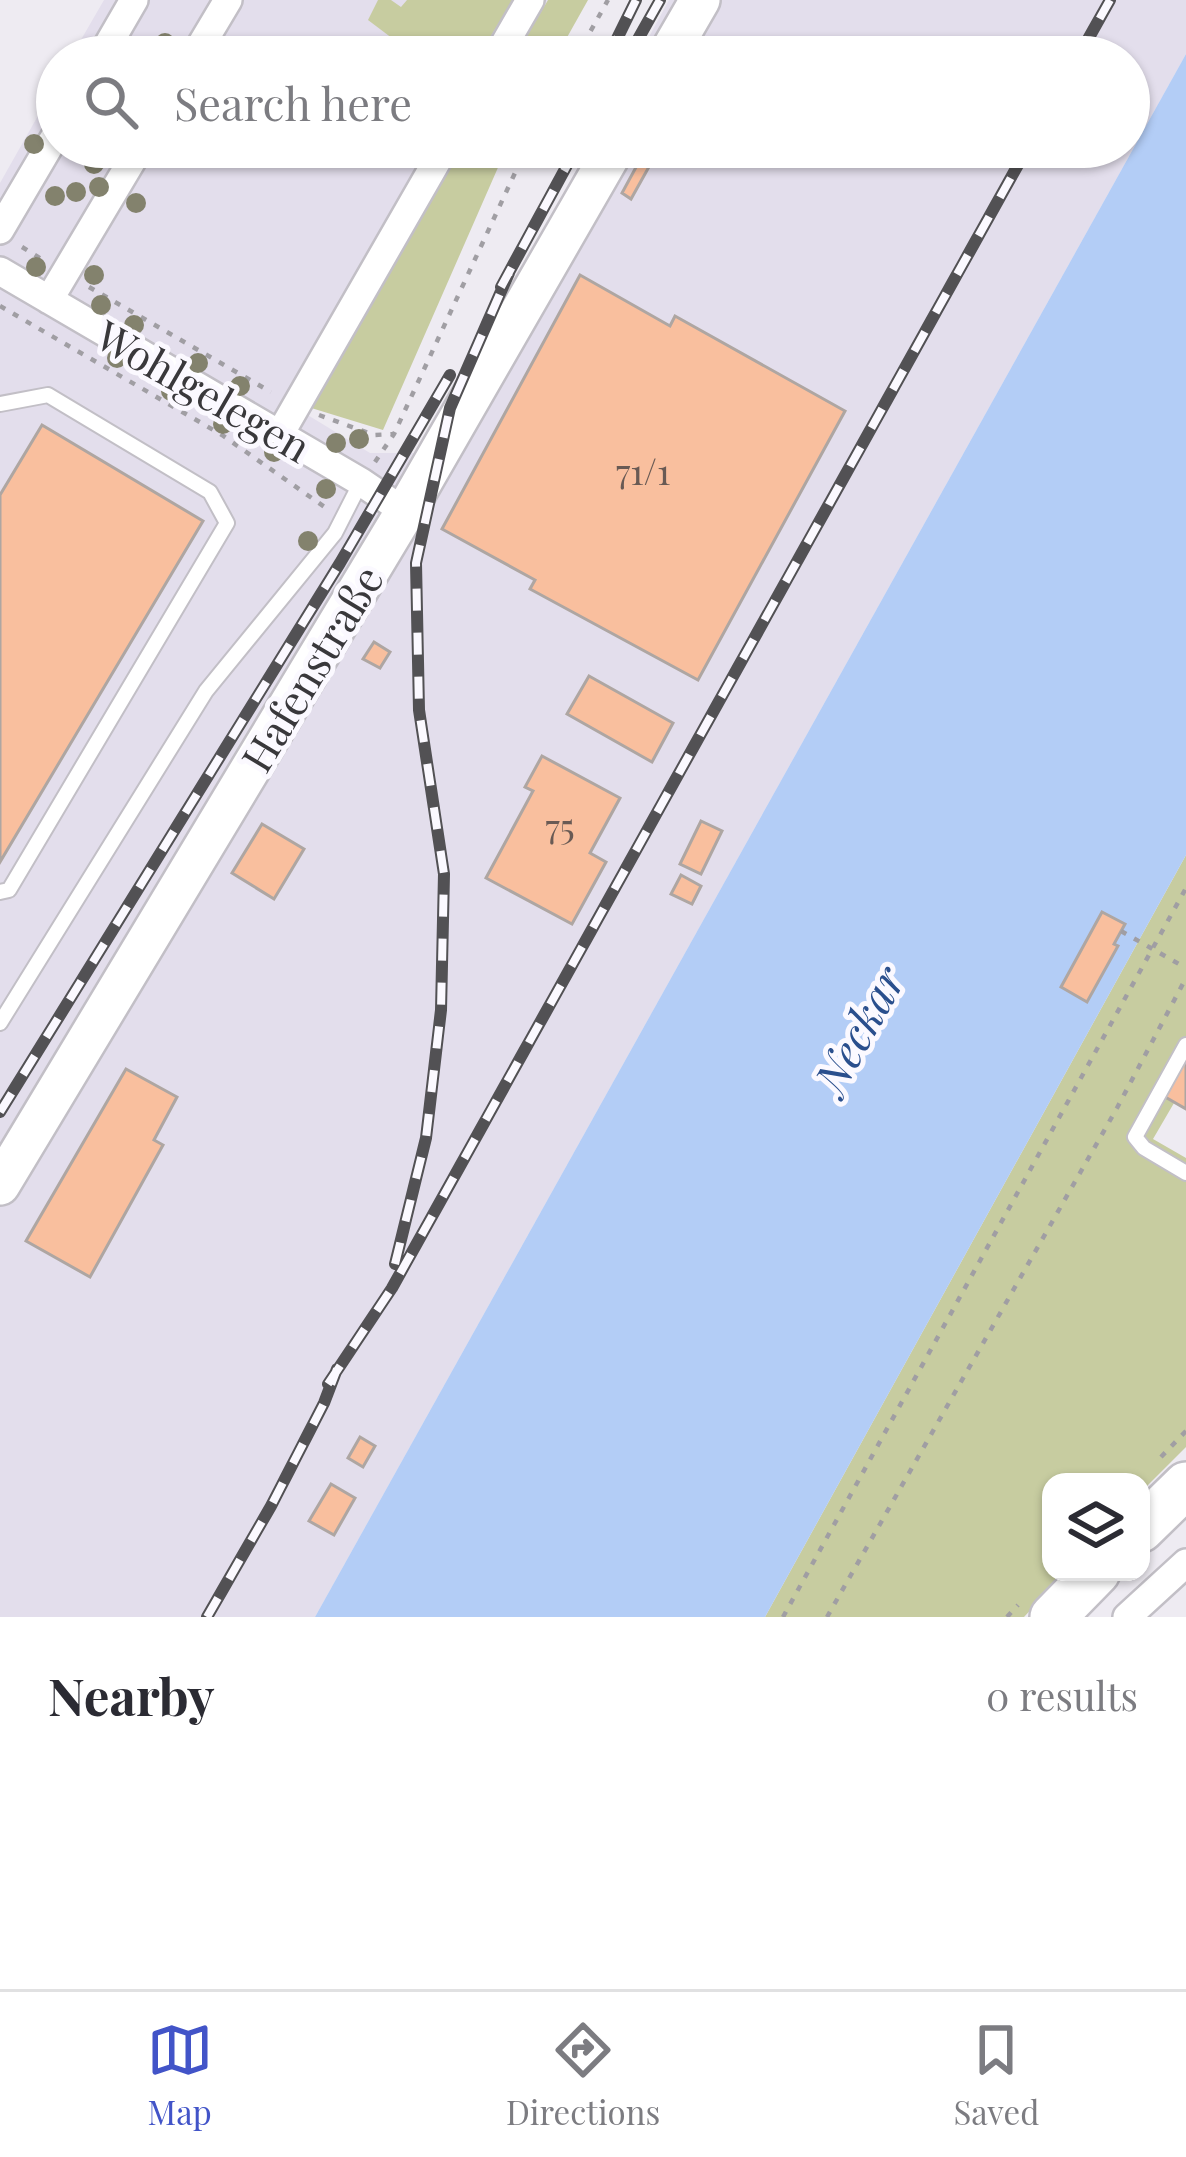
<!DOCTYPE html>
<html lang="en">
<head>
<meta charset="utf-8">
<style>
	:root { --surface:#fff; --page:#f2f2f3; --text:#2b2b33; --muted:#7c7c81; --line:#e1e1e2; --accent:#4254c8 }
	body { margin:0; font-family:"Playfair Display",serif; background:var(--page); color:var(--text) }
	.controls { position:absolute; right:36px; bottom:36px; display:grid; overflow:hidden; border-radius:24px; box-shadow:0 3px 9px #0004 }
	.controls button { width:108px; height:108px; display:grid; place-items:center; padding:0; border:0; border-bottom:3px solid var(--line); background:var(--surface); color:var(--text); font:60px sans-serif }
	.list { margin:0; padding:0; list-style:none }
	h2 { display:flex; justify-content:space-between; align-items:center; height:156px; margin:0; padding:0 48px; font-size:51px }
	h2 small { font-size:39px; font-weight:400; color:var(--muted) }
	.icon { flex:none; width:66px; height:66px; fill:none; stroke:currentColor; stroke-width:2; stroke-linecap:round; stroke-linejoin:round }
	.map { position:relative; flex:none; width:1186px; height:1617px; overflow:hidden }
	.search { position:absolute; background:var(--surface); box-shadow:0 3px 9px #0004; left:36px; right:36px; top:36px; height:132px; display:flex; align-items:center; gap:30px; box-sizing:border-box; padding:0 42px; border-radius:66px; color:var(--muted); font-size:45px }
	.sheet { height:372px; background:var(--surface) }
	nav { display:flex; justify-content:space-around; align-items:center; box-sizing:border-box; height:168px; border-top:3px solid var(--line); background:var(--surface); font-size:33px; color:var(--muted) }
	nav a { display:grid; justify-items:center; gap:6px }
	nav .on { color:var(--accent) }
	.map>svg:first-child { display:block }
</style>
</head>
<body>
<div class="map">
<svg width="1186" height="1617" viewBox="0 0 1186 1617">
	<rect width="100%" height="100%" fill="#eeebf2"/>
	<path fill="#e3deec" d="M104 0H548L514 57H71Z
		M669 0H1186V54L315 1617H0V183L57 82V147H461L308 407 288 403 370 453H415L439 421 589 147H1129V57H638Z"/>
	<path fill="#c7cca0" d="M378 0H391L401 7 407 0H513L478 57H417L368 20Z
		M548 0H588L556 57H514Z
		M461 147H507L383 430 308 407Z
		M1186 855V1051L1160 1095 1174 1103 1153 1139 1186 1158V1447L1141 1492V1482H1051V1572H1066L1024 1617H765Z"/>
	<path fill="#b3cdf6" d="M1186 54V855L765 1617H315Z"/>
	<path fill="#f9bf9e" stroke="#aea6a2" stroke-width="3" d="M647 147H660L631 199 622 193Z
		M580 275 670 326 675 316 845 411 698 680 530 589 535 580 442 529Z
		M42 425 203 521 0 862V495Z
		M374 642 390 652 380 668 363 659Z
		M589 676 673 723 652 762 567 714Z
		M542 756 620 798 590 853 606 862 572 924 486 878 533 791 525 787Z
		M701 821 722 831 701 874 680 864Z
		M262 824 304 849 274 899 232 873Z
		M681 875 701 886 692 904 671 894Z
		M1102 912 1125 924 1114 944 1118 946 1087 1002 1061 987Z
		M1186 1051V1109L1160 1094Z
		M126 1069 177 1097 154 1140 163 1145 90 1277 26 1241Z
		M360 1437 375 1446 363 1467 348 1458Z
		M331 1484 355 1498 334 1535 309 1521Z"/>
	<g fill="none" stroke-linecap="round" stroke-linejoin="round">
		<g stroke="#c2bfc6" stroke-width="18">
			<path id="lane" d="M0 404 48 395 210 492 227 523 9 890 0 892
				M0 1023 206 691 335 533 361 482
				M1186 1045 1135 1137 1144 1148 1186 1173"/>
		</g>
		<g stroke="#c2bfc6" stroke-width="32">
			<path id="street" d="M101 57 134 0
				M194 57 228 0
				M497 57 530 0
				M0 230 57 133
				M0 271 361 482 405 512
				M49 300 140 147
				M280 434 445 147
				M1127 1617 1186 1563"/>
		</g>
		<g stroke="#c2bfc6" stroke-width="44">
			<path id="secondary" d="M667 57 700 0
				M0 1185 405 512 615 147"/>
		</g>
		<g stroke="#c2bfc6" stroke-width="50">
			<path id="primary" d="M1141 1529 1186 1485
				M1053 1617 1097 1572"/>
		</g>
		<path stroke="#a09ea3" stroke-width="4.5" stroke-dasharray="6 9" stroke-linecap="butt" d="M576 57 608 0
			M22 247 43 260
			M89 287 271 392
			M0 306 222 435 326 508
			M319 415 374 435 394 434
			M375 462 394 434 527 147
			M1161 1457 1186 1431
			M783 1617 1186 888
			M827 1617 1117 1108 1186 978
			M1007 1617 1018 1605"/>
		<use href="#lane" stroke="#fff" stroke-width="14"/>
		<use href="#street" stroke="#fff" stroke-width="27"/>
		<use href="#secondary" stroke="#fff" stroke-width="39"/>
		<use href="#primary" stroke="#fff" stroke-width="45"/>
		<g stroke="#525154" stroke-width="12">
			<path id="rail" d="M608 57 636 0
				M628 57 660 0
				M1078 57 1110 0
				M501 287 577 147
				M0 1112 340 563 450 375
				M395 1264 426 1138 441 1010 444 874 419 710 416 563 450 408 509 273
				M328 1384 392 1288 1028 147
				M207 1617 271 1506 324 1403 337 1369"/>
		</g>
		<use href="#rail" stroke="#fbf9ff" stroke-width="8" stroke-dasharray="22" stroke-linecap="butt"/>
		<path stroke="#a09ea3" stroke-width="4.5" stroke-dasharray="6 9" stroke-linecap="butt" d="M1121 931 1186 968"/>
	</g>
	<g fill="#83826d">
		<circle cx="165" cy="43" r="10"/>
		<circle cx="34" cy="144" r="10"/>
		<circle cx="94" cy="164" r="10"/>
		<circle cx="99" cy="187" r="10"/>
		<circle cx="76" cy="192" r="10"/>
		<circle cx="55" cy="196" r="10"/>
		<circle cx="136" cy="203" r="10"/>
		<circle cx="36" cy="267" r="10"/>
		<circle cx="94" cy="275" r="10"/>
		<circle cx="101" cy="305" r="10"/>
		<circle cx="134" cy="325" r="10"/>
		<circle cx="117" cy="358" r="10"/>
		<circle cx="198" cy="363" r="10"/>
		<circle cx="240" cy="386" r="10"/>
		<circle cx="171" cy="391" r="10"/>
		<circle cx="223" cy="424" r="10"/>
		<circle cx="359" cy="439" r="10"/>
		<circle cx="336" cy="443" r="10"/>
		<circle cx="274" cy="452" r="10"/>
		<circle cx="326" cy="489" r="10"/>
		<circle cx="308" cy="541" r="10"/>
	</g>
	<g text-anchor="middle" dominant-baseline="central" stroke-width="10" stroke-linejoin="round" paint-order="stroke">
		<g font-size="36" fill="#695a54">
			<text x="643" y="470">71/1</text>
			<text x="560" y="825">75</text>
		</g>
		<g font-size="42" fill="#39383b" stroke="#fbf9ff">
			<text transform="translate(204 390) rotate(30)">Wohlgelegen</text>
			<text transform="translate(311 668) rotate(-59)">Hafenstraße</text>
		</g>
		<g font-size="45" font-style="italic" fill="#2a4f8d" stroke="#fbf9ff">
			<text transform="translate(857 1029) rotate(-61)">Neckar</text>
		</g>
	</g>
</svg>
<div class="controls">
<button><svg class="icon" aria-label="layers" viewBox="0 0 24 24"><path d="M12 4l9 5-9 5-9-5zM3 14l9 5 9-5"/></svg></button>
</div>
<div class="search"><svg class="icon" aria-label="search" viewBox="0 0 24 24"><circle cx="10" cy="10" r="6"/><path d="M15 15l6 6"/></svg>Search here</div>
</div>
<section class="sheet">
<h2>Nearby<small>0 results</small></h2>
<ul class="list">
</ul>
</section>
<nav>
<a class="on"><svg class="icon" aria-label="map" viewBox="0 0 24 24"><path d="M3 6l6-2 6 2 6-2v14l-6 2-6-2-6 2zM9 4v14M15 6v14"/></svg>Map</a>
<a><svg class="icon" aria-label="directions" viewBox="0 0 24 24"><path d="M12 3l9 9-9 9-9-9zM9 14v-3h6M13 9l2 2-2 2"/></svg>Directions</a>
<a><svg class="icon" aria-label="saved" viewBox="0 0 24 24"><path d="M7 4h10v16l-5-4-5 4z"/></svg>Saved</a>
</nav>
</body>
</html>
